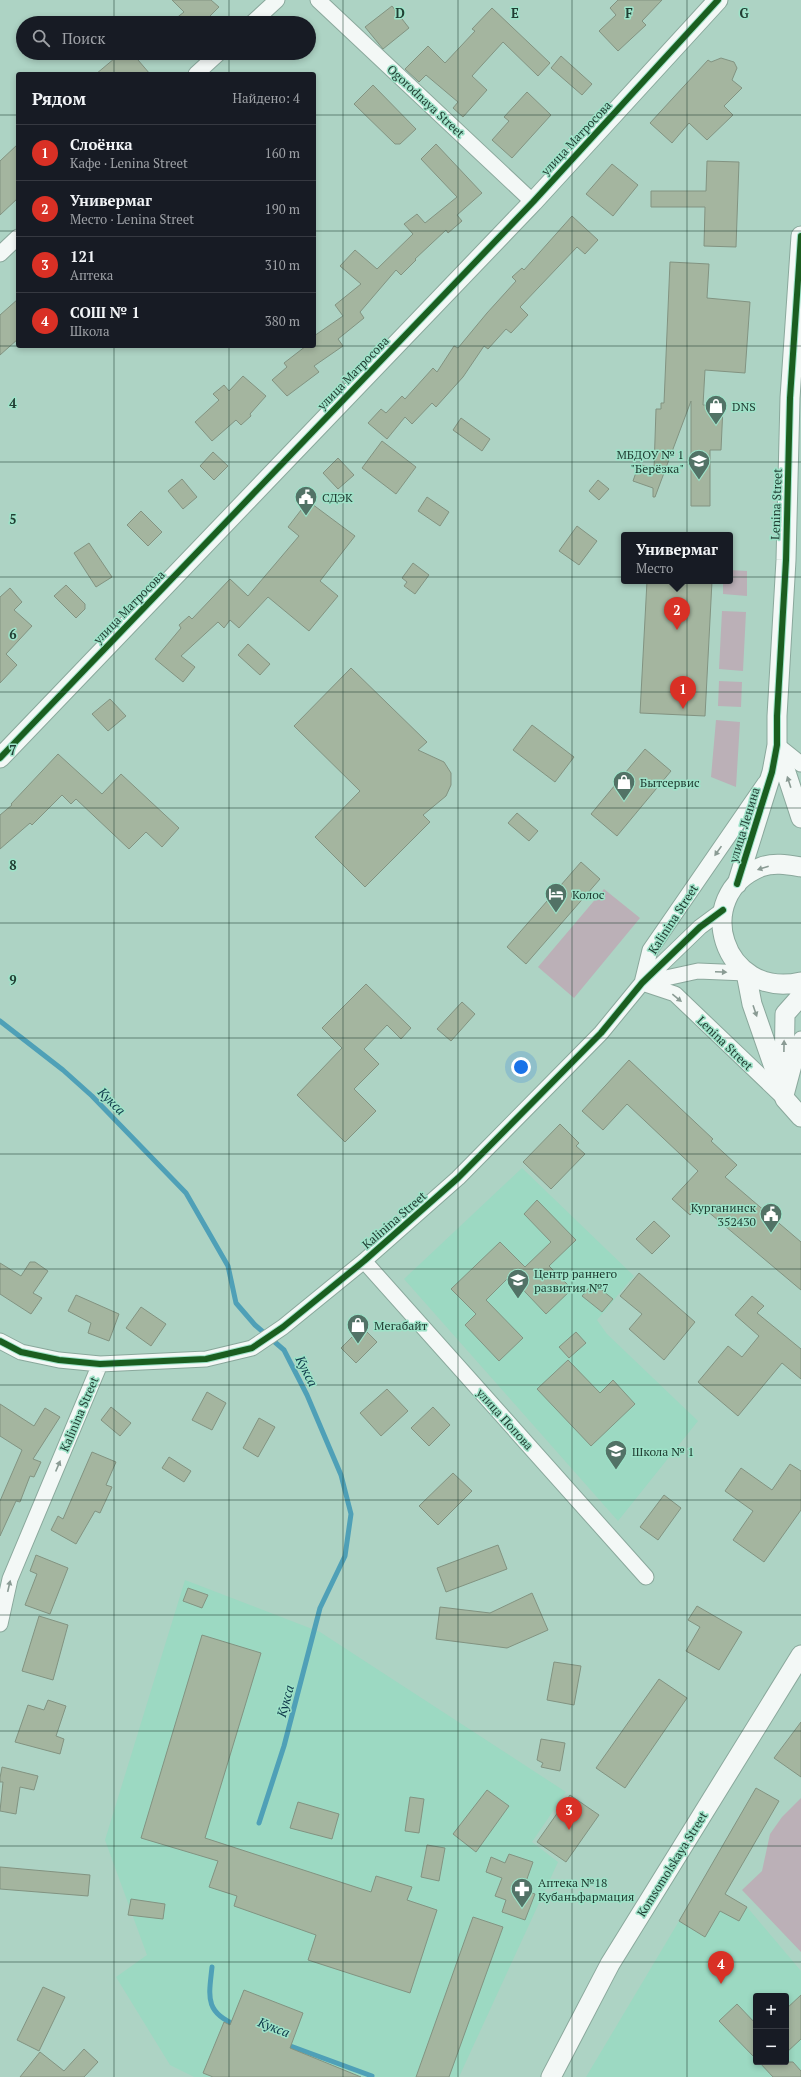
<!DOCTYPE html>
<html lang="ru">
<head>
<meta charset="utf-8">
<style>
	:root { --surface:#171b24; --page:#20242c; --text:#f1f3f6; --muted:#9ea1a6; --line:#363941; --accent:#d93025 }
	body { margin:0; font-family:"PT Serif",serif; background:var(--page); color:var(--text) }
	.controls { position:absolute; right:12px; bottom:12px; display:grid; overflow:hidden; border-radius:4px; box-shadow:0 2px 6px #0003 }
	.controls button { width:36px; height:36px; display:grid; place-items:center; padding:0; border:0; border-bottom:1px solid var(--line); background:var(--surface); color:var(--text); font:20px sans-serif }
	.you { position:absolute; left:521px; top:1067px; width:14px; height:14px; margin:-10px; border:3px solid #fff; border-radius:50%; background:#1a73e8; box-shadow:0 0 0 6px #1a73e833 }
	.badge { display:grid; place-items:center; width:26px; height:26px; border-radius:50%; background:var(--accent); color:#fff; font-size:13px; font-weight:700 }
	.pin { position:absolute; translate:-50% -33px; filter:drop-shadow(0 1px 2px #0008) }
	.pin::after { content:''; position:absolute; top:21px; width:14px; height:12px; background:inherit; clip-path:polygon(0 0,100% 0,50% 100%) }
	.popup { position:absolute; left:621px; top:532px; width:112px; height:52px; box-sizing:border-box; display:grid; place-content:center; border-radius:4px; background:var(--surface); filter:drop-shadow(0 1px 3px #0005); font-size:13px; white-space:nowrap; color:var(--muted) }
	.popup b { font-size:15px; color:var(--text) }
	.popup::after { content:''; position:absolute; left:50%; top:100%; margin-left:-8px; border:8px solid transparent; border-top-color:var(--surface) }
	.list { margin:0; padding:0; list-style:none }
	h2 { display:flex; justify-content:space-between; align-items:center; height:52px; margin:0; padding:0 16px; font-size:17px }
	h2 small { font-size:13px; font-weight:400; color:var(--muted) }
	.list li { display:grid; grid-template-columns:26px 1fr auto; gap:12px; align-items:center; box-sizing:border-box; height:56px; padding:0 16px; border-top:1px solid var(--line) }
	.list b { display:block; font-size:15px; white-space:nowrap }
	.list p { margin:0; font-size:13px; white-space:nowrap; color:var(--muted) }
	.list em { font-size:13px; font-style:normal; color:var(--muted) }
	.icon { flex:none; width:22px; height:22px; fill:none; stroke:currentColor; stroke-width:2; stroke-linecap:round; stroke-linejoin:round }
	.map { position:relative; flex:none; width:801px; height:2077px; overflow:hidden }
	.search { position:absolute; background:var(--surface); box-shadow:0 2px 6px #0003; left:16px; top:16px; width:300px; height:44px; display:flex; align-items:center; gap:10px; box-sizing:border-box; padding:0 14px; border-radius:22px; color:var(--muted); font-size:15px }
	.panel { position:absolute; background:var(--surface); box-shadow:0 2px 6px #0003; left:16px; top:72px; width:300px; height:276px; border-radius:4px }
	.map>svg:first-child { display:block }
</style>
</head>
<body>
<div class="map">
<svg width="801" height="2077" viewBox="0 0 801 2077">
	<rect width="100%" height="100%" fill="#add3c4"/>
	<path fill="#9cd9c2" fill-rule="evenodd" d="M522 1168 634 1276 597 1320 607 1334 698 1421 618 1521 404 1279Z
		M185 1580 320 1632 566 1792 532 1842 558 1862 459 2077H194L170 2065 116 1977 147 1955 105 1840Z
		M747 1907 801 1971V2077H586L679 1921 705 1937 720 1911 739 1921ZM756 1996H786V2062H756Z"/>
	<path fill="#bbb0b7" d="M730 570 747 571V596L723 594V581H730Z
		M722 611 746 612 743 671 719 669Z
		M719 681 742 682 741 707 718 706Z
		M716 720 740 722 736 787 711 777Z
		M604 889 640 918 574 998 538 967Z
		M801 1798V1952L742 1890 762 1871 770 1834 782 1817Z"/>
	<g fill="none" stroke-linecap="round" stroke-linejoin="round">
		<path stroke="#4fa0b7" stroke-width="5" d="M0 1021 63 1070 92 1096 186 1193 228 1266 236 1303 255 1325 284 1350 307 1395 341 1475 351 1514 345 1556 320 1608 284 1746 259 1823
			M212 1967C209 1996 204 2012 236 2025
			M285 2044 372 2076"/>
	</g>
	<path fill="#a4b59f" stroke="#829381" d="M172 0H211L219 7 203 23H170L184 12Z
		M618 0H662L642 21 646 25 618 51 599 31 616 15 610 8Z
		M392 6 409 28 383 49 365 27Z
		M492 8 550 63 538 76 503 42 472 76 487 90 463 117 453 108 458 102 426 75 419 82 405 69 428 46 445 63 475 31 472 29Z
		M121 53H132L150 74H96Z
		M561 56 592 84 582 95 551 68Z
		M721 58 734 62 737 68 732 80 742 88 724 106 733 115 707 140 689 123 672 143 650 123 708 60 711 62Z
		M373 85 416 129 400 144H395L354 104Z
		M527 92 551 115 512 158 492 140 509 121 504 117Z
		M18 144V198L0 215V161Z
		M436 144 482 193 457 215 462 221 448 233 446 230 415 259 416 260 401 275 396 270 360 312 364 318 338 339 343 346 314 366 319 372 287 396 272 380 287 367 284 363 306 346H314V336L343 316 335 305 361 284 340 266 355 250 377 269 413 234 404 224 417 214 425 223 457 197 421 159Z
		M707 161 739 162 736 247 704 246 705 207H651V191H706Z
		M612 164 638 185 613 216 586 194Z
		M572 216 598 240 585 254 577 247 520 307 528 315 511 333 506 329 488 349 484 346 463 377 436 407 432 403 412 424 405 417 387 439 368 423 381 409 386 413 402 396 405 399 433 368 437 372 454 346 458 348 487 313 516 281 512 277 522 268 524 270Z
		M670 262 709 264 707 298 750 302 745 373 705 370 703 405 723 406 721 450H710V506H691V401L655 497H653V488L633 481 639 464 654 469 656 409H661V403H664Z
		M18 299V339L0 355V315Z
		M243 376 266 396 250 414 251 416 241 425 236 420 212 441 195 422 219 400 213 394 224 385 229 391Z
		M461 418 490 439 482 451 453 430Z
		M382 441 416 467 396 494 362 468Z
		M213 452 228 466 214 480 200 466Z
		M338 458 354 475 338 489 323 473Z
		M182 479 197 497 183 509 168 491Z
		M598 480 609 489 599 500 589 491Z
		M427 497 449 512 440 526 418 511Z
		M308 501 355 536 320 581 338 596 309 631 268 597 239 628 230 620 224 628 218 622 181 656 195 667 183 682 155 659 181 628 179 625 189 616 192 619 230 579 248 596 299 536 288 527Z
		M141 511 162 532 148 546 127 525Z
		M577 526 597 541 579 565 559 551Z
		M89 543 112 577 96 587 74 553Z
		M413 563 429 575 415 594 404 586 407 582 402 578Z
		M647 581H712L705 716 640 713Z
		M66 585 85 604V609L76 618 54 596Z
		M10 588 22 602 14 610 32 626 6 654 17 665 0 683V597Z
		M248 644 270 664 260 675 238 655Z
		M351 668 427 742 418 750 444 762 451 773V785L446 796 423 815 430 822 365 887 315 837 360 791 294 726Z
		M110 699 126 716 108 731 92 714Z
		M532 725 574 757 555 782 513 750Z
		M645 749 671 771 617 836 591 814Z
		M58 754 102 794 121 774 179 828 162 847 146 832 129 849 76 799 71 804 62 795 32 825 30 823 0 849V815L12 805 11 804Z
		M517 813 538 831 529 841 508 823Z
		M581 862 600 879 526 964 507 947Z
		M366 984 411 1028 401 1039 387 1025 364 1049 379 1064 354 1089 376 1111 345 1142 297 1095 342 1048 322 1028Z
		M462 1002 475 1014 451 1041 437 1029Z
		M629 1060 713 1139 711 1141 737 1165 725 1177 801 1242V1290L700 1205 690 1215 672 1199 698 1171 627 1104 603 1130 582 1111Z
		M560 1124 579 1143 576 1146 585 1154 551 1189 523 1162Z
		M537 1200 576 1240 549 1266 572 1289 546 1314 510 1276 486 1300 523 1338 499 1361 465 1325 476 1314 451 1289 500 1242 525 1267 551 1242 524 1214Z
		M654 1221 670 1236 652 1254 636 1239Z
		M30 1262H35L48 1271 33 1293 42 1298 31 1314 0 1294V1263L21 1276Z
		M639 1273 695 1322 664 1360 629 1329 642 1314 620 1296Z
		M593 1283 613 1299 602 1312 582 1296Z
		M76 1295 119 1314 109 1341 88 1333 91 1323 68 1311Z
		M752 1296 764 1306 757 1313 801 1349V1379L782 1363 738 1416 698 1382 728 1346 742 1357 759 1336 735 1315Z
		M141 1307 166 1324 151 1346 126 1328Z
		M362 1327 377 1342 356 1363 341 1348Z
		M576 1332 586 1343 569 1358 559 1347Z
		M568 1360 600 1393 613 1380 635 1404 591 1446 537 1389Z
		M387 1389 408 1411 381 1436 360 1413Z
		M207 1392 226 1403 212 1430 192 1420Z
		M0 1404 34 1426 45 1408 60 1417 33 1459 41 1462 34 1477 30 1476 20 1502 16 1501 0 1536V1501L22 1450 0 1436Z
		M111 1407 131 1423 120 1436 101 1420Z
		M433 1407 450 1425 429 1446 411 1428Z
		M259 1418 275 1427 258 1457 243 1448Z
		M92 1452 116 1462 106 1485 112 1487 100 1513 95 1511 76 1544 51 1530 58 1516 63 1519Z
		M169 1457 191 1471 184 1482 162 1468Z
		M790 1464 801 1471V1510L764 1562 733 1540 753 1511 725 1491 741 1468 772 1490Z
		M453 1473 472 1491 438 1525 419 1506Z
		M664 1495 681 1508 658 1540 640 1527Z
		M498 1545 507 1569 446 1592 437 1568Z
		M36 1555 68 1568 50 1614 25 1605 37 1574 30 1571Z
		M188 1588 208 1595 202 1608 183 1601Z
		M532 1593 548 1630 507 1648 436 1639 440 1607 490 1613Z
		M697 1606 742 1632 719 1670 686 1651 700 1627 688 1620Z
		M39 1616 68 1625 53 1680 22 1671Z
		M202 1635 261 1653 205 1838 371 1892 376 1876 412 1887 407 1900 437 1910 410 1993 308 1960 316 1935 234 1906 237 1896 209 1887 218 1861 141 1838Z
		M554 1662 581 1666 574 1705 547 1700Z
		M659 1679 687 1698 625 1788 596 1768Z
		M48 1700 66 1706 56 1736 64 1739 60 1754 15 1742 28 1705 44 1710Z
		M801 1722V1777L774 1758Z
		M541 1739 565 1743 560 1771 541 1767 543 1763 537 1760Z
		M2 1767 38 1776 34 1790 20 1787 16 1814 0 1811 3 1782H0V1778Z
		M756 1788 779 1801 725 1894 747 1907 739 1921 720 1911 705 1937 679 1921Z
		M487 1790 509 1806 476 1852 453 1834Z
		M570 1795 599 1815 566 1862 537 1842Z
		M410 1797 424 1799 419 1833 405 1831Z
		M298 1802 339 1814 332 1839 290 1828Z
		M427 1845 445 1848 439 1881 421 1877Z
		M509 1854 533 1862 523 1890 535 1894 525 1920 502 1912 506 1900 495 1896 502 1878 486 1872 491 1857 505 1863Z
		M0 1867 90 1875 88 1896 0 1889Z
		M131 1899 165 1904 163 1919 128 1915Z
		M473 1917 503 1927 449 2077H416Z
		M43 1987 65 1997 39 2051 17 2040Z
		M244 1990 303 2013 290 2048 361 2077H213L203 2073 224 2022 230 2025Z
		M801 1995V2039L786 2053V2009Z
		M737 2004 756 2024V2059L719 2021Z
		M84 2049 98 2062 84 2077H20L40 2052 64 2071Z
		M759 2062H793L801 2071V2077H773Z"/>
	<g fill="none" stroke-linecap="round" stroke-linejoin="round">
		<g stroke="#8aa89c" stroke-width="17">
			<path id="minor" d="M318 0 533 202
				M252 23 277 0
				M196 74 219 53
				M0 254 18 237
				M777 745 801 764
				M642 983 650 950 765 783
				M642 983 675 994 785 1099 801 1039
				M643 983 698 971 746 973
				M364 1261 646 1577
				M0 1341 21 1352 59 1360 100 1364 206 1359 252 1348 283 1327 364 1261 458 1178 601 1033 642 983 700 927 723 910
				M0 1624 10 1579 100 1364"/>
		</g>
		<g stroke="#8aa89c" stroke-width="21">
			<path id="tertiary" d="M778 748 801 818
				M0 758 533 202 718 0
				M801 867C789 865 774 862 761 867 691 895 722 1000 801 982
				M737 884 772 772 777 745V716L786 560 790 398 801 236
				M746 973 752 1004 785 1099 801 1117
				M784 1080 785 1014 801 996
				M551 2077 610 1964 801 1655"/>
		</g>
		<use href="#minor" stroke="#f3f8f6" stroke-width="15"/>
		<use href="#tertiary" stroke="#f3f8f6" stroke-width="19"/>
		<g stroke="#9ee2c8" stroke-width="8">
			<path id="cycleway" d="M0 758 533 202 718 0
				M737 884 772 772 777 745V716L786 560 790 398 801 236
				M0 1341 21 1352 59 1360 100 1364 206 1359 252 1348 283 1327 364 1261 458 1178 601 1033 642 983 700 927 723 910"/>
		</g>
		<use href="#cycleway" stroke="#1b5e20" stroke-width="6"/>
	</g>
	<defs><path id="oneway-solid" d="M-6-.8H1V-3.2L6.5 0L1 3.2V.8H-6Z"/></defs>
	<g fill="#8a9b94">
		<use href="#oneway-solid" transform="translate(789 782) rotate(-108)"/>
		<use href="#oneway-solid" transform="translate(718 851) rotate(125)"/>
		<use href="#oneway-solid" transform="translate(763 868) rotate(162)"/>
		<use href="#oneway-solid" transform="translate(721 972) rotate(3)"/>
		<use href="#oneway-solid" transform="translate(677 998) rotate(39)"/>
		<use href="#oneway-solid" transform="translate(755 1011) rotate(71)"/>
		<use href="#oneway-solid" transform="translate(784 1046) rotate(-89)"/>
		<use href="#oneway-solid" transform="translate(58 1466) rotate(-67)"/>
		<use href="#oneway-solid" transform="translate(9 1586) rotate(-77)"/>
	</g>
	<path fill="none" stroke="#213e33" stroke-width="1" stroke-opacity="0.55" d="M114 0V23M229 0V23M343 0V2077M458 0V2077M572 0V2077M687 0V2077M114 53V74M229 53V74M0 115H18M314 115H801M0 231H18M314 231H801M0 346H801M114 346V2077M229 346V2077M0 462H801M0 577H801M0 692H801M0 808H801M0 923H801M0 1038H801M0 1154H801M0 1269H801M0 1385H801M0 1500H801M0 1615H801M0 1731H801M0 1846H801M0 1962H801"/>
	<defs>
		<g id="shop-pin" transform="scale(1.15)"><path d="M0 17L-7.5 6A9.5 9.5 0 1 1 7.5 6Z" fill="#527266" stroke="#9ee2c8"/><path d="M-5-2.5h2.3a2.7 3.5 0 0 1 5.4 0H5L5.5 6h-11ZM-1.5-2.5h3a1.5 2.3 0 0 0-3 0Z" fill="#fff"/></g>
		<g id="school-pin" transform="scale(1.15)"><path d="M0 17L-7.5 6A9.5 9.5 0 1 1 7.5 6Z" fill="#527266" stroke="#9ee2c8"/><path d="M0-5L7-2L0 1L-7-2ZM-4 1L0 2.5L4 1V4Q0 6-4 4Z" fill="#fff"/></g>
		<g id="civic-pin" transform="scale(1.15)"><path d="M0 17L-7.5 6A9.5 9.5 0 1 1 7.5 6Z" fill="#527266" stroke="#9ee2c8"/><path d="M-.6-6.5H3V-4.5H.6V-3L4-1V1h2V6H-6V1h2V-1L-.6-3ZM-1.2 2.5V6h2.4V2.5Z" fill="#fff"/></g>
		<g id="hotel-pin" transform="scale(1.15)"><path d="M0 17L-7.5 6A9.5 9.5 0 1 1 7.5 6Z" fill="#527266" stroke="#9ee2c8"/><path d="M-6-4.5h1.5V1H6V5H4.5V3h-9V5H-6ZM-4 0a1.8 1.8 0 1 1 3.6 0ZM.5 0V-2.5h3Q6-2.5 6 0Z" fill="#fff"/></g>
		<g id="pharmacy-pin" transform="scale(1.15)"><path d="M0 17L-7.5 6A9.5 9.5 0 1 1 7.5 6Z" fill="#527266" stroke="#9ee2c8"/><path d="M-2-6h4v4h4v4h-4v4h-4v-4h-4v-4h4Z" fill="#fff"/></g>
	</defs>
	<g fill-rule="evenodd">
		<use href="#shop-pin" x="716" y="406"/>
		<use href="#school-pin" x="699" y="461"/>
		<use href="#civic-pin" x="306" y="497"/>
		<use href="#shop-pin" x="624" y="782"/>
		<use href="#hotel-pin" x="556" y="894"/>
		<use href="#civic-pin" x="771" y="1214"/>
		<use href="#school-pin" x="518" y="1280"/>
		<use href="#shop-pin" x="358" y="1325"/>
		<use href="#school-pin" x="616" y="1451"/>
		<use href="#pharmacy-pin" x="522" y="1889"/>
	</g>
	<g text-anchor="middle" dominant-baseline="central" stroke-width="3" stroke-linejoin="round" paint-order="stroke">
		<g font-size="12" fill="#213e33" stroke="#9ee2c8">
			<text transform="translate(426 101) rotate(43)">Ogorodnaya Street</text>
			<text transform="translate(576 138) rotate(-47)">улица Матросова</text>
			<text transform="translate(353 373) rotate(-46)">улица Матросова</text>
			<text transform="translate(776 504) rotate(-88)">Lenina Street</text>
			<text transform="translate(129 607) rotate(-46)">улица Матросова</text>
			<text transform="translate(744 825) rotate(-73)">улица Ленина</text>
			<text transform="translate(673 919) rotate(-57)">Kalinina Street</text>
			<text transform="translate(725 1043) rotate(44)">Lenina Street</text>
			<text transform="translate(394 1220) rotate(-41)">Kalinina Street</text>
			<text transform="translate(79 1414) rotate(-67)">Kalinina Street</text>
			<text transform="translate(505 1419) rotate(48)">улица Попова</text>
			<text transform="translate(672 1864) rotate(-58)">Komsomolskaya Street</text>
		</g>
		<g font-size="12" fill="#213e33" stroke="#9ee2c8" text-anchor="start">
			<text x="732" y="406">DNS</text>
			<text x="684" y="454" text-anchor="end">МБДОУ № 1<tspan x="684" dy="14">"Берёзка"</tspan></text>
			<text x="322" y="497">СДЭК</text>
			<text x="640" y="782">Бытсервис</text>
			<text x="572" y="894">Колос</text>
			<text x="756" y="1207" text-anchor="end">Курганинск<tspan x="756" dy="14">352430</tspan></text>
			<text x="534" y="1273">Центр раннего<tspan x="534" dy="14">развития №7</tspan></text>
			<text x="374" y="1325">Мегабайт</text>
			<text x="632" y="1451">Школа № 1</text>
			<text x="538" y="1882">Аптека №18<tspan x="538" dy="14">Кубаньфармация</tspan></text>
		</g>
		<g font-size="13" font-style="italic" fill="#0e3849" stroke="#9ee2c8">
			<text transform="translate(112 1101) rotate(45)">Кукса</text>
			<text transform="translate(307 1371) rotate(63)">Кукса</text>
			<text transform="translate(285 1701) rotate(-75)">Кукса</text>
			<text transform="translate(274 2027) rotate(21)">Кукса</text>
		</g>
	</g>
	<g font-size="13" text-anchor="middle" font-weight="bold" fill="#213e33" stroke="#9ee2c8" stroke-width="3" stroke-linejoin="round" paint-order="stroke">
		<text x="400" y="18">D</text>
		<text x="515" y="18">E</text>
		<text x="629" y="18">F</text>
		<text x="744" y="18">G</text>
		<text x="13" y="408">4</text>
		<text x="13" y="524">5</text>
		<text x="13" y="639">6</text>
		<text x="13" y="755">7</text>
		<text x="13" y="870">8</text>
		<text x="13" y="985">9</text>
	</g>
</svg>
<div class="controls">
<button>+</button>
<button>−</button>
</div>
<div class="you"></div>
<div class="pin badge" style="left:683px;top:709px">1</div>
<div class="pin badge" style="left:677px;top:630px">2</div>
<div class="popup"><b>Универмаг</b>Место</div>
<div class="pin badge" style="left:569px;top:1830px">3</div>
<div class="pin badge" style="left:721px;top:1984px">4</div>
<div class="search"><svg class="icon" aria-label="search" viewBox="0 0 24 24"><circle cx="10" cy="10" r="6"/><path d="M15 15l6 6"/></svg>Поиск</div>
<section class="panel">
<h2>Рядом<small>Найдено: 4</small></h2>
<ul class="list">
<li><span class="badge">1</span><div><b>Слоёнка</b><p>Кафе · Lenina Street</p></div><em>160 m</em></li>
<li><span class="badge">2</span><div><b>Универмаг</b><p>Место · Lenina Street</p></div><em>190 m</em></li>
<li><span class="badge">3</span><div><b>121</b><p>Аптека</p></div><em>310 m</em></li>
<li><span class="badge">4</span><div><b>СОШ № 1</b><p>Школа</p></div><em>380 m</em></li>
</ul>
</section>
</div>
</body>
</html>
